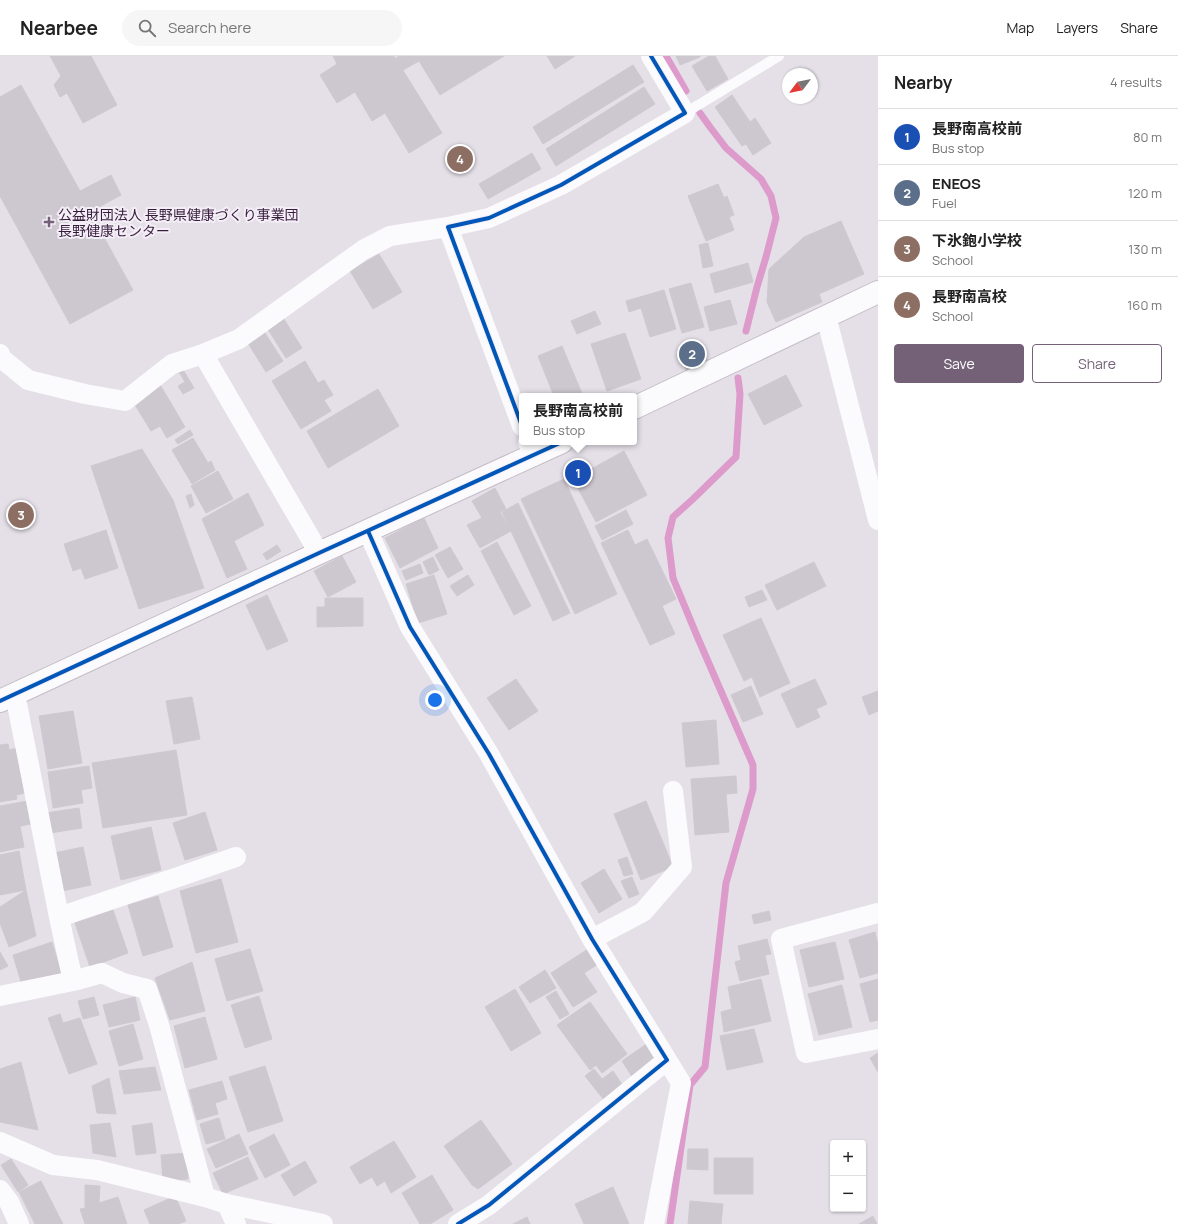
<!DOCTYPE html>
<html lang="en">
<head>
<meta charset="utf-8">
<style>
	:root { --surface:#fff; --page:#f6f6f6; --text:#222; --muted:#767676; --line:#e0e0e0; --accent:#746178 }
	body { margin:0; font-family:Manrope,"Noto Sans JP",sans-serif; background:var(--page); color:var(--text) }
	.controls { position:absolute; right:12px; bottom:12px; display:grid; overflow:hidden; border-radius:4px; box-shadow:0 1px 3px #0004 }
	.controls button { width:36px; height:36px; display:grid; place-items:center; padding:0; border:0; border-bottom:1px solid var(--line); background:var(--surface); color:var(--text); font:20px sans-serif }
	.compass { position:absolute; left:782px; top:12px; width:36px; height:36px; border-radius:50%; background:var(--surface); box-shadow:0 1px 3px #0004; rotate:238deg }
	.you { position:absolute; left:435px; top:644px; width:14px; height:14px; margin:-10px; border:3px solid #fff; border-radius:50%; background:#1a73e8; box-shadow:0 0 0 6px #1a73e833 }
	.badge { display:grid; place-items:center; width:26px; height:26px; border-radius:50%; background:var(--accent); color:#fff; font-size:13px; font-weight:700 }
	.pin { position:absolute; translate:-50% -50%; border:2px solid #fff; box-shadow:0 1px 4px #0006 }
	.popup { position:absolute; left:519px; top:337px; width:118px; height:52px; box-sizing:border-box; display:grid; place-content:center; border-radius:4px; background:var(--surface); filter:drop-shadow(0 1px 3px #0005); font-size:13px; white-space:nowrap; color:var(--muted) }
	.popup b { font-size:15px; color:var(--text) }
	.popup::after { content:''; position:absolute; left:50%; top:100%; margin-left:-8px; border:8px solid transparent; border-top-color:var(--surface) }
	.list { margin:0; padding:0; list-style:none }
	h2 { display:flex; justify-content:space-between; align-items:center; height:52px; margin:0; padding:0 16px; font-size:17px }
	h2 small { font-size:13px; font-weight:400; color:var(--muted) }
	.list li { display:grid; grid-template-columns:26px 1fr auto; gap:12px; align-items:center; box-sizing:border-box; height:56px; padding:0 16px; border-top:1px solid var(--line) }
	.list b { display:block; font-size:15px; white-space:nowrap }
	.list p { margin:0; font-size:13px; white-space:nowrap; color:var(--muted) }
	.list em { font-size:13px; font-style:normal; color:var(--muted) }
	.actions { display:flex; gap:8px; padding:12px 16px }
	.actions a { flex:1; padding:9px 0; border:1px solid var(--accent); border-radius:4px; text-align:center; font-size:14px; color:var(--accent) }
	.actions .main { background:var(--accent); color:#fff }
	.icon { flex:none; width:22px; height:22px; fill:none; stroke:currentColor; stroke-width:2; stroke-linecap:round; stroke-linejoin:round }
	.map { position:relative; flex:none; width:878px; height:1168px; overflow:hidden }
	header { display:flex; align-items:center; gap:24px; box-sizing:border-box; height:56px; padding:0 20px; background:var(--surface); border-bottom:1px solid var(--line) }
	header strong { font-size:19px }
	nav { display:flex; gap:22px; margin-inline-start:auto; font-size:14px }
	.search { width:280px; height:36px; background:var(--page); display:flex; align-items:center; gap:10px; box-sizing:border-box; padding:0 14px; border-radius:22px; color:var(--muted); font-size:15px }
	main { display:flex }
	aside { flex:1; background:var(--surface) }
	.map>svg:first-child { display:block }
</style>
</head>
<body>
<header>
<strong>Nearbee</strong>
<div class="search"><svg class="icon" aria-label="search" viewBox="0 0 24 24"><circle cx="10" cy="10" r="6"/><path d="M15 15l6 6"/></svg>Search here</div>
<nav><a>Map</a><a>Layers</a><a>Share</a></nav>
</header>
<main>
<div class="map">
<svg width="878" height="1168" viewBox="0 0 878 1168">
	<rect width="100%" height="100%" fill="#e5e0e8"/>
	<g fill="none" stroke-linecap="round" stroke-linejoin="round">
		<path stroke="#dc9bcb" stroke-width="7" d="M666 0 686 35
			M700 57 710 71
			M710 71 726 92 761 123 771 140 776 162 766 201 757 231 746 275
			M670 1168 690 1029 705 1011 726 827 753 733V709L697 580 673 522 668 482 673 461 693 443 736 401 740 338 738 322"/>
	</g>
	<path fill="#cdc7cf" stroke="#cec9d1" d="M50 0H91L117 49 83 67 67 37 60 41 54 29 61 20Z
		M333 0H394L442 77 409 97 385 57 372 65 355 36 337 47 320 19 337 8Z
		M399 0H504L440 39 419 5 403 14 396 2Z
		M547 0H575L555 13Z
		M676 0H700V1L680 9Z
		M709 0H715L728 23 707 35 692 10Z
		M633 9 644 26 543 88 533 71Z
		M21 29 80 135 111 119 121 139 90 156 133 234 70 268 0 140V41Z
		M644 31 655 48 556 110 546 93Z
		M732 39 750 66 755 62 771 87 753 99 746 88 742 90 715 51Z
		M532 97 541 113 488 143 479 128Z
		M718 128 724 142 727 140 734 159 729 161 734 174 706 185 688 140Z
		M841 165 864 218 819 238 822 246 776 266 767 246 769 213 804 181Z
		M708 187 713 210 703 212 699 189Z
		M379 198 402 236 373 253 350 215Z
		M748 207 753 226 715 237 710 218Z
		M691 227 704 271 682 277 669 233Z
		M664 234 676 273 650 281 641 252 629 256 626 245Z
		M730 244 737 268 710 275 704 251Z
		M595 255 601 268 577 278 571 265Z
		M282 260 302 292 286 302 266 270Z
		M263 274 283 305 266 316 246 284Z
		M625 277 641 323 607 335 591 288Z
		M698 287 707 304 687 315 678 298Z
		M562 290 583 340H554L538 300Z
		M305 305 318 327 324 324 333 339 324 344 331 355 301 373 272 325Z
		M182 312 194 332 183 338 178 330 185 326 178 314Z
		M786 319 802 350 764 369 748 338Z
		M159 327 185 371 167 382 160 370 151 375 132 344Z
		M378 333 399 370 328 412 307 375Z
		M190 374 193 379 178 388 175 384Z
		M193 382 208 407 211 405 215 414 192 428 172 394Z
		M142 393 173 444 204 532 139 553 91 410Z
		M624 395 647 439 596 466 573 423Z
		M218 415 233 443 206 457 191 430Z
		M564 423 617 538 575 558 521 443Z
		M495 432 506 453 500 456 511 475 480 492 467 469 482 462 472 445Z
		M248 437 264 469 234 485 247 513 227 522 202 463Z
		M191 438 194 449 190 452 186 440Z
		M518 447 570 557 553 565 502 456Z
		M626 454 633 468 602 484 595 470Z
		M424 462 438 492 400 512 385 482Z
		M106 474 118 512 85 523 81 512 73 515 64 488Z
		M628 474 635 489 647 483 676 543 662 550 675 578 650 589 601 487Z
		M497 486 531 550 514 559 481 495Z
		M277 489 281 495 267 504 263 498Z
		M450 491 463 513 448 522 435 499Z
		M342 500 356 526 328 541 314 515Z
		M433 501 439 514 429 519 423 506Z
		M814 506 826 530 777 554 765 529Z
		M420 508 423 517 406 524 402 515Z
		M434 519 447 558 418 567 406 528Z
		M468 519 474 529 457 540 450 530Z
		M762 534 767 544 749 551 745 541Z
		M267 539 288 585 267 594 246 549Z
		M325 542H363V570L317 571V551H325Z
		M761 562 790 627 760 641 752 621 744 625 723 579Z
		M516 623 538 655 509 674 487 642Z
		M815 623 827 648 816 653 820 661 797 672 781 638Z
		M751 630 763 658 743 666 731 639Z
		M878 635V655L869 659 862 641Z
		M192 641 200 683 174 688 166 645Z
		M73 655 82 707 48 713 39 660Z
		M716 664 719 708 686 711 682 667Z
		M8 688 9 694 21 691 29 736 16 739 17 743 0 746V689Z
		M176 694 187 759 103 772 92 707Z
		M89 710 92 732 81 734 83 747 53 752 48 716Z
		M736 720 737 737 726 738 729 776 695 779 691 723Z
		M33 744 37 767 20 770 24 791 0 796V750Z
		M646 745 673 811 641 824 614 758Z
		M79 752 82 772 50 777 46 757Z
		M205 756 217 794 185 804 173 767Z
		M151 771 161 814 121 824 111 780Z
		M83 791 91 829 62 835 54 797Z
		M19 795 26 834 0 839V799Z
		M627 801 633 818 624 820 618 804Z
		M604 813 622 843 599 857 581 827Z
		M632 821 639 838 629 842 621 825Z
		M221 823 238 886 196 897 180 835Z
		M26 834 36 880 9 891 0 867V851Z
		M158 840 173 891 143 900 128 849Z
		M113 854 128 897 90 911 75 867Z
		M769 855 771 864 754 868 752 859Z
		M875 876 878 888V917L860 922 849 884Z
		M767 883 771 898 765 899 769 918 740 925 735 906 741 904 738 890Z
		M52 886 61 917 22 929 13 899Z
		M835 886 844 923 809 931 800 894Z
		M250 893 263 935 227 945 215 903Z
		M588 893 598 908 584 917 597 936 573 951 551 917Z
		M0 896 8 910 0 914Z
		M192 906 205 955 170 964 155 922Z
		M545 914 556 932 530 947 519 931Z
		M761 923 771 965 724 976 721 956 732 953 728 931Z
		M878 923V964L870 966 860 928Z
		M842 929 852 971 819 979 808 938Z
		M515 933 541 977 511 995 485 951Z
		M556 935 569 958 560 963 546 941Z
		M259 940 272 983 245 992 231 949Z
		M94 941 99 959 83 963 78 945Z
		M135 941 140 964 109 971 103 949Z
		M590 946 627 998 602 1017 596 1009 590 1014 557 969Z
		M60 958 63 967 80 962 97 1008 69 1018 48 962Z
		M205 961 217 1003 185 1012 174 970Z
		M133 968 143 1003 119 1010 109 975Z
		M754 973 763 1006 727 1014 720 980Z
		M648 987 659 1003 633 1022 622 1005Z
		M878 997V1016L870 1002Z
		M21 1006 38 1074 0 1066V1013Z
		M265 1010 283 1065 248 1076 229 1021Z
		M155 1011 161 1034 124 1038 119 1015Z
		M594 1013 602 1023 613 1015 623 1030 604 1044 585 1020Z
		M109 1022 116 1058 97 1057 92 1030Z
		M222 1025 227 1043 215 1047 218 1058 197 1064 189 1034Z
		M219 1062 225 1083 206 1088 200 1068Z
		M481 1064 512 1108 478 1133 472 1129 444 1090Z
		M110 1067 116 1101 93 1097 90 1069Z
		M152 1067 156 1097 136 1099 132 1070Z
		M239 1078 248 1098 216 1112 207 1093Z
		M274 1078 290 1109 265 1122 249 1091Z
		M394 1085 416 1121 391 1137 385 1125 377 1130 372 1121 360 1128 350 1111Z
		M688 1093H708V1114L687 1113Z
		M187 1097 188 1123 163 1125 161 1099Z
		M248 1101 258 1123 223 1138 213 1117Z
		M714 1102H753V1138H714Z
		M11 1103 28 1129 18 1136 1 1109Z
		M305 1105 317 1126 294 1140 281 1119Z
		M432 1119 453 1154 430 1168H420L402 1137Z
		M41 1125 63 1168H35L19 1136Z
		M85 1129 100 1130 99 1147 118 1141 127 1168H85L80 1153 85 1152Z
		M613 1131 629 1168H584L575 1148Z
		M175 1140 186 1165 178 1168H150L144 1154Z
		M690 1145 723 1148 721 1168H688Z
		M873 1160 877 1168H859Z
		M527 1161 530 1168H513Z"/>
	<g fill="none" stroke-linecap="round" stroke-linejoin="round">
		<g stroke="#c5bcc8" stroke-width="24">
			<path id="secondary" d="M634 352 878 236
				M0 645 319 497 562 386"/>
		</g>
		<path stroke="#fbfafc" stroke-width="10" d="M685 57 779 0"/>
		<path stroke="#fbfafc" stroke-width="20" d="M826 260 878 464
			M0 298 1 302 28 324 85 338 125 345 172 308 203 298 319 497
			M203 298 239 283 363 194 390 180 448 171
			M522 370 448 171 489 162 561 129 685 57 651 0
			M528 386 533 400
			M368 475 410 571 489 698 592 883 667 1004 489 1149 458 1168
			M15 638 59 861
			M878 857 781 883 806 997 878 983
			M592 883 643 856 682 811 673 735
			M73 925 59 861 181 820 236 801
			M0 940 73 925 102 917 123 927 147 933 159 969 205 1141
			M0 1086 53 1109 97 1114 205 1141 227 1148 323 1168
			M0 1134 9 1146 19 1168
			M227 1148 236 1168
			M654 1168 681 1027 667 1004"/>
		<use href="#secondary" stroke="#fbfafc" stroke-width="22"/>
		<g stroke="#f4eef7" stroke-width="6">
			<path id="cycleway" d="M522 370 448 171 489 162 561 129 685 57 651 0
				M368 475 410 571 489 698 592 883 667 1004 489 1149 458 1168
				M0 645 319 497 562 386"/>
		</g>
		<use href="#cycleway" stroke="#0057b8" stroke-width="4"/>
	</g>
	<path fill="#746178" stroke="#f4eef7" stroke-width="1.5" d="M47 160h4v4h4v4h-4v4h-4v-4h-4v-4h4z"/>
	<g text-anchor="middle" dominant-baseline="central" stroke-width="4" stroke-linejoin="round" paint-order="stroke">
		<g font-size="14" fill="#371d3c" stroke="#f4eef7" text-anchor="start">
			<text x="58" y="158">公益財団法人 長野県健康づくり事業団<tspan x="58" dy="16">長野健康センター</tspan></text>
		</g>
	</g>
</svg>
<div class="controls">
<button>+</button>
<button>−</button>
</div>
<svg class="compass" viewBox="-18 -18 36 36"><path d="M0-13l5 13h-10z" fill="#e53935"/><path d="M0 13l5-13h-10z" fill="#767676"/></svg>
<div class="you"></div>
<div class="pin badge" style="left:578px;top:417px;background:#1a4fb4">1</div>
<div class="popup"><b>長野南高校前</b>Bus stop</div>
<div class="pin badge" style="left:692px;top:298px;background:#5c6f8a">2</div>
<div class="pin badge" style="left:21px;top:459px;background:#8d6e63">3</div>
<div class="pin badge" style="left:460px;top:103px;background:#8d6e63">4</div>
</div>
<aside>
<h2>Nearby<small>4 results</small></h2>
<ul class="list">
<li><span class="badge" style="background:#1a4fb4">1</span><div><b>長野南高校前</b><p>Bus stop</p></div><em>80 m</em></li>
<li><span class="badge" style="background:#5c6f8a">2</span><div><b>ENEOS</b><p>Fuel</p></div><em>120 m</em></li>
<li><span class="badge" style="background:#8d6e63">3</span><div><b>下氷鉋小学校</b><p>School</p></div><em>130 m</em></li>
<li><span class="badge" style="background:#8d6e63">4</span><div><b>長野南高校</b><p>School</p></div><em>160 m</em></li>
</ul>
<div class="actions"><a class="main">Save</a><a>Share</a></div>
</aside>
</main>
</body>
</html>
